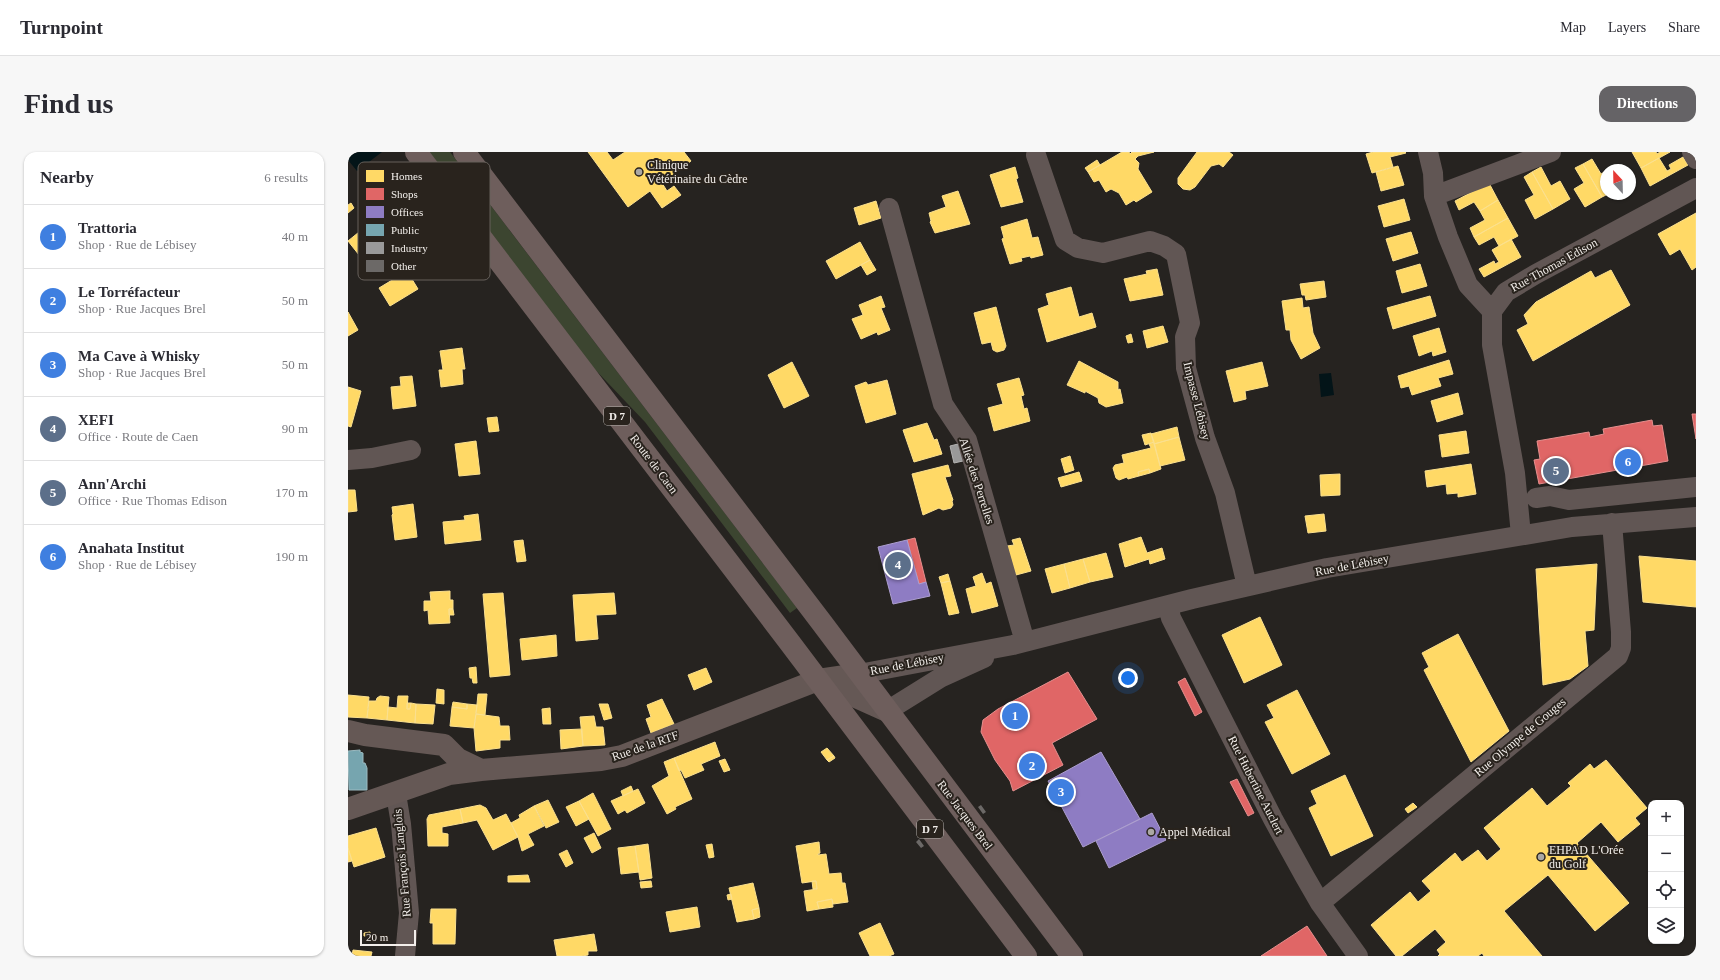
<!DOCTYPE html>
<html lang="en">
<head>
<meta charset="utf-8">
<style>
	:root { --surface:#fff; --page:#f7f7f7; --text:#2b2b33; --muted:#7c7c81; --line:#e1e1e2; --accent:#656366 }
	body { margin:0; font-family:Georgia,serif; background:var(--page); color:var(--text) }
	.controls { position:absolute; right:12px; bottom:12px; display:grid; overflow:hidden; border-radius:8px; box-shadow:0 1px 3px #0004 }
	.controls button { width:36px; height:36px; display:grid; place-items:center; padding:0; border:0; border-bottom:1px solid var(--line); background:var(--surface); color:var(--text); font:20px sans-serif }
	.compass { position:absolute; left:1252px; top:12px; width:36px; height:36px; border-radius:50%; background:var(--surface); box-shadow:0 1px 3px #0004; rotate:338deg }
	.scale { position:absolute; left:12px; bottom:10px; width:56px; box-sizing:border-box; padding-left:4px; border:2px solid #f3efeb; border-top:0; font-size:11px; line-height:14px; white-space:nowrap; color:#f3efeb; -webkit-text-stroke:3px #29231d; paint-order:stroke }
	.you { position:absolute; left:780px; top:526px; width:14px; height:14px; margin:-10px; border:3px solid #fff; border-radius:50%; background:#1a73e8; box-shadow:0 0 0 6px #1a73e833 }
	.badge { display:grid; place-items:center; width:26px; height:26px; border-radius:50%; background:var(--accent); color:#fff; font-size:13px; font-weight:700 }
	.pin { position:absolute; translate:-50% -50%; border:2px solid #fff; box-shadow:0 1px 4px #0006 }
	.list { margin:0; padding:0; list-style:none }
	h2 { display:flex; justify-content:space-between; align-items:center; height:52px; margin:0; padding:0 16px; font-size:17px }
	h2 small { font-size:13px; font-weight:400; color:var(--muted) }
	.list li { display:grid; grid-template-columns:26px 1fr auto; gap:12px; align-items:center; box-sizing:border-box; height:64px; padding:0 16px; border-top:1px solid var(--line) }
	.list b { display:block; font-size:15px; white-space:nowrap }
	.list p { margin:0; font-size:13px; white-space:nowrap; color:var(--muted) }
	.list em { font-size:13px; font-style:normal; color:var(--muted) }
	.icon { flex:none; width:22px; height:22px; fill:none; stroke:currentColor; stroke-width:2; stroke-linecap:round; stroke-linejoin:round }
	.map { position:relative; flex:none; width:1348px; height:804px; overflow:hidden; border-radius:12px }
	header { display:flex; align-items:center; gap:24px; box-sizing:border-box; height:56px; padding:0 20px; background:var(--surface); border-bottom:1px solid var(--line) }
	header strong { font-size:19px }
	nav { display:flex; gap:22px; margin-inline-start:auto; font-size:14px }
	.intro { display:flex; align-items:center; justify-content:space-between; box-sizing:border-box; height:96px; padding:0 24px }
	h1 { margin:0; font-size:28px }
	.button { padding:10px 18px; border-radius:12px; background:var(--accent); color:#fff; font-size:14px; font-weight:700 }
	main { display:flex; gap:24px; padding:0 24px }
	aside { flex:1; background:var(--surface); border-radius:12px; box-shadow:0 1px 3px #0004 }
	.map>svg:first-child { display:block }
</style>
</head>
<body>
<header>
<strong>Turnpoint</strong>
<nav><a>Map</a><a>Layers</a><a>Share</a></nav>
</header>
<div class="intro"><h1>Find us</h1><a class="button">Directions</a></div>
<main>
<aside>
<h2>Nearby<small>6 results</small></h2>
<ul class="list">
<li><span class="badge" style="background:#3f7fe0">1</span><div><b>Trattoria</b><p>Shop · Rue de Lébisey</p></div><em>40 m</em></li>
<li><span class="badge" style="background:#3f7fe0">2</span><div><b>Le Torréfacteur</b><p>Shop · Rue Jacques Brel</p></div><em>50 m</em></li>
<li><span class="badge" style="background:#3f7fe0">3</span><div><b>Ma Cave à Whisky</b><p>Shop · Rue Jacques Brel</p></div><em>50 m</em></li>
<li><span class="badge" style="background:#5c6f8a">4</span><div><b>XEFI</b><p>Office · Route de Caen</p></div><em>90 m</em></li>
<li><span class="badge" style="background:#5c6f8a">5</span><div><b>Ann'Archi</b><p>Office · Rue Thomas Edison</p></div><em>170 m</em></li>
<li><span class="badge" style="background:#3f7fe0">6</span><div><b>Anahata Institut</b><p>Shop · Rue de Lébisey</p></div><em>190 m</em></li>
</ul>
</aside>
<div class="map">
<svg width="1348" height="804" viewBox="0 0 1348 804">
	<rect width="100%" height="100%" fill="#262320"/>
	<path fill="#3c4530" d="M81 0H102L449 456 442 461 297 270 239 209Z"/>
	<path fill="#031418" d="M4 0H34L9 19 0 8V3Z
		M983 221 986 243 973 245 971 222Z"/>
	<path fill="#ffd966" stroke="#fbe08e" d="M240 0H259L265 8 277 0H336L343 9 314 31 319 39 326 34 333 43 314 56 302 39 280 55Z
		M774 0H781L782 2 784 0H806L790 4 787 7 791 11 790 17 804 40 788 50 786 48 778 53 771 41 763 37 758 40 751 28 746 30 740 20Z
		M849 0H881L885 3 875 15 871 12 863 14 847 35 842 38 835 37 830 32V26Z
		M1025 0H1057L1058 1 1042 5 1045 15 1024 21 1018 2Z
		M1284 0H1308L1309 2 1312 0H1322L1293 16Z
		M1335 5 1340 13 1302 34 1293 16 1311 6 1319 19 1323 17 1321 13Z
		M1244 7 1253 22 1258 19V42H1260L1254 45 1235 12Z
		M749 8 752 13 740 20 737 16Z
		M1235 12 1254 45 1237 55 1226 37 1236 31 1227 16Z
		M1050 14 1056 33 1033 39 1028 20Z
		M667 15 670 26 668 27 675 50 653 55 642 23Z
		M1193 15 1203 34 1212 29 1222 47 1205 57 1184 20Z
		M1184 20 1205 57 1187 67 1177 48 1186 43 1176 25Z
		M1141 31 1150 48 1132 59 1126 50 1111 58 1107 49Z
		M610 39 622 72 587 81 582 70 583 69 581 61 598 55 594 44Z
		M1056 47 1062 68 1036 75 1030 54Z
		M1150 48 1160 66 1126 85 1122 76 1137 68 1132 59Z
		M528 49 533 66 511 73 506 56Z
		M3 51 6 56 0 61V53Z
		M1348 61V115L1344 118 1332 97 1322 103 1310 82Z
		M1160 66 1170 84 1151 94 1146 85 1131 93 1126 85Z
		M679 67 684 86 690 85 695 103 683 106 682 104 673 106 674 109 662 112 654 87 656 86 653 75Z
		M16 76 35 101 19 113 0 89Z
		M1063 80 1070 101 1045 109 1038 87Z
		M1163 87 1173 105 1136 125 1131 117 1146 109 1147 112 1151 110 1144 98Z
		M512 90 522 108 488 127 478 109Z
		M522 108 528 118 519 123 513 113Z
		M1072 112 1079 134 1054 141 1048 119Z
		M809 117 815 143 782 149 776 127 799 122 798 119Z
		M1263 118 1282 153 1185 209 1169 178 1180 172 1176 163 1188 150 1243 119 1247 126Z
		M59 119 70 137 42 154 31 136Z
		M976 129 978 145 958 148 957 143H954L952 132Z
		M723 135 731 165 744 161 748 175 699 190 690 157 701 153 698 142Z
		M533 144 537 155 533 156 542 178 530 183 529 180 513 187 504 167 515 163 511 153Z
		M1082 144 1088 164 1045 177 1039 156Z
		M954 146 955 156 961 155 965 181 972 196 953 207 943 188 942 178H938L934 149Z
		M648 155 658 194 656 198 649 200 645 198 643 190 634 192 626 161Z
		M0 160 10 178 0 184Z
		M815 174 820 190 799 196 795 179Z
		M1091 176 1098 200 1085 204 1084 199 1071 204 1065 184Z
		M783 182 785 190 780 191 778 184Z
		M114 196 117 217H114L115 232 93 235 91 218H95L92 199Z
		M1101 208 1105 222 1090 226 1093 234 1064 243 1061 234 1053 236 1050 224Z
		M731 209 770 230V238L772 237 775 251 758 255 751 251 750 246 737 239V241L719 233Z
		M444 210 461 244 436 256 420 223Z
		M914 210 920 234 897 239 898 247 886 250 878 219Z
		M64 224 68 254 45 257 43 235 53 234 52 225Z
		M671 226 676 243 673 244 676 257 679 256 682 269 646 279 640 256 655 252 649 232Z
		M539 228 548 262 518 271 507 234 518 230 520 233Z
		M0 235 13 239 3 275 0 274Z
		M1110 241 1115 262 1089 270 1083 249Z
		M149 265 151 279 141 280 139 266Z
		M579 271 586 288 589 287 594 302 566 310 555 278Z
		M829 275 831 285 806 292 803 282Z
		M1118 279 1121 301 1094 305 1091 283Z
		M803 281 806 290 797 293 794 283Z
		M831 285 837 308 812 314 806 292Z
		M128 289 132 322 111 324 107 292Z
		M806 290 813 317 802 321 801 317 790 320 791 324 780 327 779 325 771 328 768 326 765 316 767 313 776 311 774 303 803 296 801 292Z
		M722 304 726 318 717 321 713 307Z
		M1123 312 1128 342 1110 345V341L1099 342 1098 332 1079 335 1077 319Z
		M600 313 603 324 597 325 605 348 604 349 605 353 603 356 595 358 591 356 575 363 564 322Z
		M801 317 802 321 791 324 790 320Z
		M731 320 734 329 713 335 710 326Z
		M992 322V343L973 344 972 323Z
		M0 338H7L9 359 0 360Z
		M65 352 69 385 47 388 44 363 45 362 44 355Z
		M130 362 133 388 97 392 95 370 117 368 116 364Z
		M976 362 978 379 960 381 957 364Z
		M793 385 799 401 814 396 817 407 802 412 801 407 777 415 771 392Z
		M672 386 683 419 668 423 659 394 666 393 664 388Z
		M175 388 178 409 169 410 166 389Z
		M758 401 765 425 742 430 735 407Z
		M1291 404 1348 409V455L1295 450Z
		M735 407 742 430 722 436 716 412Z
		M716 412 722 436 704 441 697 417Z
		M1249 412 1246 478 1237 479 1240 514 1222 527 1195 533 1188 417Z
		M634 421 638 432 643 430 650 454 624 461 618 437 628 434 625 425Z
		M600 422 602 429 593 431 591 425Z
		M602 429 611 461 601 463 593 431Z
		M102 439V448H105V457H101L102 471 81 472 80 458 76 459V449H83L82 440Z
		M155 441 162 523 142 525 135 442Z
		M266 441 268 462 248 463 250 487 228 489 225 443Z
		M101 457H105L106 463H101Z
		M912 465 934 513 896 531 874 483Z
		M1110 482 1161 579 1123 610 1076 518 1081 515 1074 501Z
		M208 483 209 504 174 508 172 487Z
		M128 515 129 531H125L124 526H122L121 516Z
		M358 516 364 530 346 538 340 523Z
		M89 537 96 538V552L88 551Z
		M949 538 982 602 944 622 917 570 926 566 919 553Z
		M130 542H139L137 563 128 562Z
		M0 543 21 545 19 566 0 565Z
		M32 544 41 545 39 568 19 566 21 549H28L29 546Z
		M50 544H60L59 557H62L63 551 68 552 67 571 39 568 40 555 49 556Z
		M314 547 326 572 303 581 298 567 303 565 299 553Z
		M105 550 119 552V557L104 555Z
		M59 551H63L62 557H59Z
		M68 552 87 553 85 572 67 571Z
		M119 552 129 553 126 576 102 574 104 555 119 557Z
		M251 552H260L264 566 256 568Z
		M202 556 203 572H195L194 557Z
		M128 562 151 565 152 574H161L162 588H152V596L128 599 126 576Z
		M246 564 248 575H255L257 593 235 594 232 565Z
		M234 577 235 594 213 597 212 578Z
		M367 590 372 604 353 612 356 618 337 626 333 618 331 619 326 606Z
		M479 596 486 604 479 608 473 600Z
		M486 604 487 606 481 610 479 608Z
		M326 606 344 647 327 655 328 657 319 662 304 634 321 624 316 610Z
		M377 607 382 618 376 620 371 609Z
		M1258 608 1299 656 1287 666 1292 672 1270 690 1253 670 1229 691 1281 751 1247 779 1200 723 1156 759 1194 804H1136L1134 801 1130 804H1090L1092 802 1089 798 1098 790 1087 777 1054 804H1048L1023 773 1062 740 1070 750 1083 739 1074 729 1107 701 1114 710 1130 698 1139 709 1153 697 1136 676 1184 636 1199 654 1223 634 1220 631 1242 612 1246 617Z
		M997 623 1025 684 983 704 961 656 969 652 963 639Z
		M283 634 285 639 275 644 273 639Z
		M290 637 297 651 279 661 277 658 270 662 263 649Z
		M245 641 263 677 250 684 231 649Z
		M200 648 211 670 198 676 186 654Z
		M231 649 241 667 228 674 218 655Z
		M1065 651 1069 655 1060 661 1057 657Z
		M132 653 138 656 145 668 158 662 170 685 145 698 129 668 115 671 112 657Z
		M186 654 196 674 180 682 186 693 174 699 170 685 163 671 172 666 171 663Z
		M112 657 115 671 94 675V681L100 682V694H80L79 667 81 663Z
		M28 676 37 705 6 715 0 696V684Z
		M246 681 253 696 244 701 236 686Z
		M471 690 472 701 470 702V703L478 702 481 722 493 721 494 731H497L500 750 485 752 484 747 469 750 471 757 459 759 456 739 469 737 468 729 454 731 448 694Z
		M300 692 304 726 292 728 287 694Z
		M364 692 366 705 361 706 358 693Z
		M287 694 291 720 273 722 270 696Z
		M0 696 4 709 0 710Z
		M219 698 225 711 218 715 211 702Z
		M180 723 182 730H160V724Z
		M303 729 304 735 293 736 292 730Z
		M464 729H468L469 737H465Z
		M405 731 411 756 404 758 406 767 389 770 381 736Z
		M383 742 384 747 380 748 379 743Z
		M484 747 485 755 471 757 469 750Z
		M349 755 352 775 322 780 318 760Z
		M411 756 412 765 406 767 404 758Z
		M83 757H108L107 792H85V771H82Z
		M532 771 546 802 541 804H522L511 781Z
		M22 780V784H16V781Z
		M246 782 249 799H240V803L234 804H209L206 788Z
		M5 798 24 800 23 804H4Z"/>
	<path fill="#e06666" stroke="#e68f8e" d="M1344 262H1348V287Z
		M1304 268 1305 274 1314 273 1320 309 1191 332 1186 308 1192 307 1189 289 1241 280 1242 285 1256 282 1255 277Z
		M567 386 578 430 571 432 559 388Z
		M720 520 749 567 704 591 715 613 665 639 662 629 647 608 633 580 635 568 650 557Z
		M837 526 854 560 847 564 830 530Z
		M889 627 906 661 900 664 882 630Z
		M959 774 979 804H913Z"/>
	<path fill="#8e7cc3" stroke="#ac9ecf" d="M559 388 571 432 578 430 582 444 545 452 530 395Z
		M753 600 792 667 735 695 700 629Z
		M804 661 818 688 761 716 748 689Z"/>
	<path fill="#76a5af" stroke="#9cbbc1" d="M12 598V600L15 601V611H17L19 616V638H1L0 599Z"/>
	<path fill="#999" stroke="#b4b3b2" d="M610 292 615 309 606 311 602 294Z"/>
	<path fill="#6c6967" d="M633 653 638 660 635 662 630 655Z
		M571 687 576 694 573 696 568 690Z"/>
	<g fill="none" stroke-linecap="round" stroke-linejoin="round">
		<path stroke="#615654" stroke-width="20" d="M1080 0 1085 21 1086 44 1100 85 1120 133 1144 159
			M1344 0 1348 7
			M688 3 717 88 730 96 755 101 802 89 816 94 828 102 842 171 837 185 838 216 857 286 877 341 899 434
			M1086 44 1203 0
			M541 56 595 252 619 288 677 490
			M0 308 24 306 63 298
			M1188 346 1202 344 1221 348 1348 335
			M1173 383 1167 321 1144 193V159L1158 140 1188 122 1348 36
			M820 454 823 466 925 667 957 725 972 751 1010 804
			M511 522 665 493 844 447 979 416 1224 375 1348 365
			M539 559 592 526 636 506
			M48 642 53 672 61 761 57 804
			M972 751 1270 504 1273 496V480L1264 371"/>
		<path stroke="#655855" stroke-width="22" d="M470 528 539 559
			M0 579 17 583 96 593 110 607 133 618
			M0 657 101 622 133 618 253 608 274 604 470 528 511 522"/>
		<path stroke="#6e5e5c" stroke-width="22" d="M68 0 442 491 678 804
			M116 0 474 471 724 804"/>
	</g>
	<g fill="#aba8a4" stroke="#29231d" stroke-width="1.5">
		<circle cx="291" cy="20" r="4"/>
		<circle cx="803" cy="680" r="4"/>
		<circle cx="1193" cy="705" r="4"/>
	</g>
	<g text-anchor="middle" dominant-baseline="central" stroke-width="4" stroke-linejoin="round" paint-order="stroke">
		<g fill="#29231d" stroke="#b6b2ad" stroke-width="1">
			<rect x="256" y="255" width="26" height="18" rx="3"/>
			<rect x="569" y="668" width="26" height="18" rx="3"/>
		</g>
		<g font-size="11" font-weight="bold" fill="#f3efeb">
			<text x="269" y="264">D 7</text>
			<text x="582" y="677">D 7</text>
		</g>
		<g font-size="12" fill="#f3efeb" stroke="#29231d" text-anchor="start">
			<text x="299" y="13">Clinique<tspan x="299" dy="14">Vétérinaire du Cèdre</tspan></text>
			<text x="811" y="680">Appel Médical</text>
			<text x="1201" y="698">EHPAD L'Orée<tspan x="1201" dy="14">du Golf</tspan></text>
		</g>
		<g font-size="12" fill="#f3efeb" stroke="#29231d">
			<text transform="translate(1206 113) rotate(-29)">Rue Thomas Edison</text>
			<text transform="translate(849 249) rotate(76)">Impasse Lébisey</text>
			<text transform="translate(306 312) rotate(53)">Route de Caen</text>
			<text transform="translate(629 329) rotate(72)">Allée des Perrelles</text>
			<text transform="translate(1004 413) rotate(-11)">Rue de Lébisey</text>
			<text transform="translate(559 512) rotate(-11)">Rue de Lébisey</text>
			<text transform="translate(1172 585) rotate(-40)">Rue Olympe de Gouges</text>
			<text transform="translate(297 594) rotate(-19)">Rue de la RTF</text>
			<text transform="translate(908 633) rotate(63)">Rue Hubertine Auclert</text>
			<text transform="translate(617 663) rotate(53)">Rue Jacques Brel</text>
			<text transform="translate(54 711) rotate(-95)">Rue François Langlois</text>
		</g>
	</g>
	<rect x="10" y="10" width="132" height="118" rx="6" fill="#29231d" stroke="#66605b" stroke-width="1"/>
	<rect x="18" y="18" width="18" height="12" fill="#ffd966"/>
	<rect x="18" y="36" width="18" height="12" fill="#e06666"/>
	<rect x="18" y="54" width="18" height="12" fill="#8e7cc3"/>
	<rect x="18" y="72" width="18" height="12" fill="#76a5af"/>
	<rect x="18" y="90" width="18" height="12" fill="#999"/>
	<rect x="18" y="108" width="18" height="12" fill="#6c6967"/>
	<g font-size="11" fill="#f3efeb">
		<text x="43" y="28">Homes</text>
		<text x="43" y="46">Shops</text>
		<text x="43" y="64">Offices</text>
		<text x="43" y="82">Public</text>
		<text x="43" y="100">Industry</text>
		<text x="43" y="118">Other</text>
	</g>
</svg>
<div class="controls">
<button>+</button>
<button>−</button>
<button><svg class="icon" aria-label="locate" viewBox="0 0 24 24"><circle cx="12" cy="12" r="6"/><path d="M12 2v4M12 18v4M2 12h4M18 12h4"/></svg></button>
<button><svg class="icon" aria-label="layers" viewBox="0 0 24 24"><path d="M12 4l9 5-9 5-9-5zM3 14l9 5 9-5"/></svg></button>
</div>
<svg class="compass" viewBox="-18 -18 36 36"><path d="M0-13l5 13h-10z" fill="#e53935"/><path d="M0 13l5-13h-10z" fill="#7c7c81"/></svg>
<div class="scale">20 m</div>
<div class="you"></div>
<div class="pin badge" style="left:667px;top:564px;background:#3f7fe0">1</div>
<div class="pin badge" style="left:684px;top:614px;background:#3f7fe0">2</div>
<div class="pin badge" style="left:713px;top:640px;background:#3f7fe0">3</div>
<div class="pin badge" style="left:550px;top:413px;background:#5c6f8a">4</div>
<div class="pin badge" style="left:1208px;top:319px;background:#5c6f8a">5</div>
<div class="pin badge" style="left:1280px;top:310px;background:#3f7fe0">6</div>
</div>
</main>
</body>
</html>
